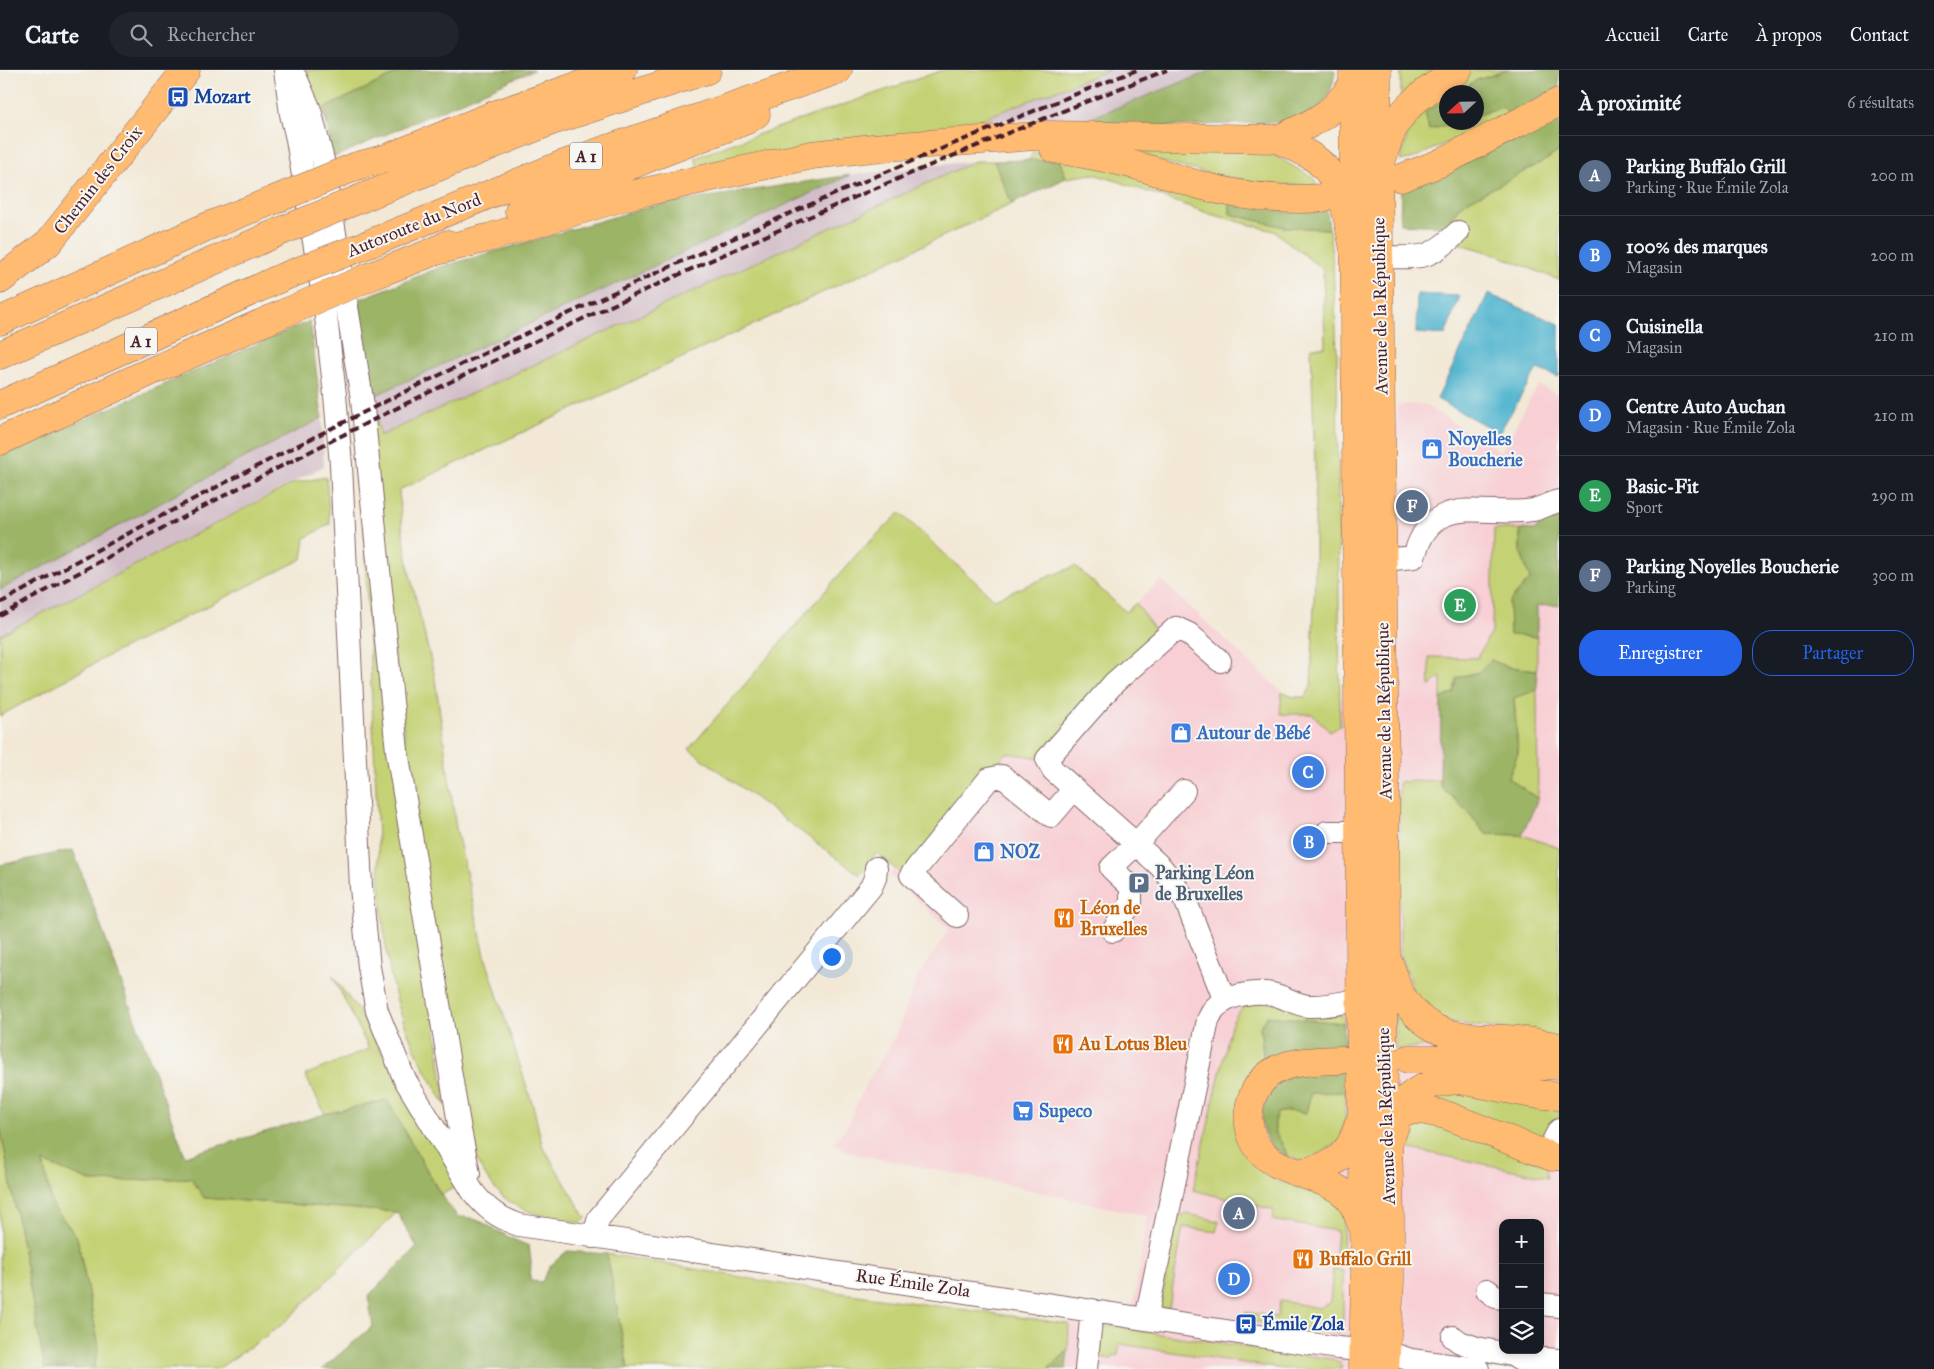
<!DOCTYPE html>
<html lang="fr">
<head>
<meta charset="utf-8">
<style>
	:root { --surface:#171b24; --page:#20242c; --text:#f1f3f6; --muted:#9ea1a6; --line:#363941; --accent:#2563eb }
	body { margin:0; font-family:"IM FELL Great Primer",serif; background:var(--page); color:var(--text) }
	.controls { position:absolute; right:15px; bottom:15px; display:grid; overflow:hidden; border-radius:10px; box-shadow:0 2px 8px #0003 }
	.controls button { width:45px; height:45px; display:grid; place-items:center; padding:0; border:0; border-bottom:1px solid var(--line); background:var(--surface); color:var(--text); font:25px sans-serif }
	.compass { position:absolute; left:1439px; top:15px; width:45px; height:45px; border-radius:50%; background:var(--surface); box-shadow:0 2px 8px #0003; rotate:248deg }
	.you { position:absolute; left:831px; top:886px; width:18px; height:18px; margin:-12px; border:4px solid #fff; border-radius:50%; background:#1a73e8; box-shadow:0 0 0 8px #1a73e833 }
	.badge { display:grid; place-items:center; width:32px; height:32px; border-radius:50%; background:var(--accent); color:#fff; font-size:16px; font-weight:700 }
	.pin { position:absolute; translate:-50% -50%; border:2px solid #fff; box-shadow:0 1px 5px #0006 }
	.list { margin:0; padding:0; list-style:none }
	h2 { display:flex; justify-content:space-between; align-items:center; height:65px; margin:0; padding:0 20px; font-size:21px }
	h2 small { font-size:16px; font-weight:400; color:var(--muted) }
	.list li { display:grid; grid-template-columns:32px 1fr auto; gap:15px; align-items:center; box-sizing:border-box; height:80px; padding:0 20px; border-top:1px solid var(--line) }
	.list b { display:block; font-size:19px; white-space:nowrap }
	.list p { margin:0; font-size:16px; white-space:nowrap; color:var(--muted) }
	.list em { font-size:16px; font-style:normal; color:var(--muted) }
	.actions { display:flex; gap:10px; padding:15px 20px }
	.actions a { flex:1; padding:11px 0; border:1px solid var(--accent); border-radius:20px; text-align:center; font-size:18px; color:var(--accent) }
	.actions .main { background:var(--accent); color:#fff }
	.icon { flex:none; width:28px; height:28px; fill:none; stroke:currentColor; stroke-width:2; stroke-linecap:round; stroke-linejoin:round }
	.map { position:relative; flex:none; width:1559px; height:1299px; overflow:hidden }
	header { display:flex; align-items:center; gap:30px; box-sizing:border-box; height:70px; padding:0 25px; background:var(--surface); border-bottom:1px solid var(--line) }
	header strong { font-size:24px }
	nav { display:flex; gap:28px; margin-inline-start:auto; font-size:18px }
	.search { width:350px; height:45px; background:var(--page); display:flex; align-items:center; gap:12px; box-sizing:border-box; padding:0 18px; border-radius:28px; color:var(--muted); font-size:19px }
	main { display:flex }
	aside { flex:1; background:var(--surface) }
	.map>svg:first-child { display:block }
</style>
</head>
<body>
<header>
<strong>Carte</strong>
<div class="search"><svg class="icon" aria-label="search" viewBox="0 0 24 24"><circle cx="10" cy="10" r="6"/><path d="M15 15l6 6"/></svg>Rechercher</div>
<nav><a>Accueil</a><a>Carte</a><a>À propos</a><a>Contact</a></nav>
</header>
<main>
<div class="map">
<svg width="1559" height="1299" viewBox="0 0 1559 1299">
	<rect width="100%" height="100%" fill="#f6f6f2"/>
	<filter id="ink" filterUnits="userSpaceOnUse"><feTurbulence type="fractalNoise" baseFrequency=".02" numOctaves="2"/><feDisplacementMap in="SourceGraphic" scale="10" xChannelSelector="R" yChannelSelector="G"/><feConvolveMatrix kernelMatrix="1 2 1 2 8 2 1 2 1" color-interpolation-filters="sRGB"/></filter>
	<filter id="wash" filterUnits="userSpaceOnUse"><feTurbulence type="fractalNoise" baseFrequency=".0096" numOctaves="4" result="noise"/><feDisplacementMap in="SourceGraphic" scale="20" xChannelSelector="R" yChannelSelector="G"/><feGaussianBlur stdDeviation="1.12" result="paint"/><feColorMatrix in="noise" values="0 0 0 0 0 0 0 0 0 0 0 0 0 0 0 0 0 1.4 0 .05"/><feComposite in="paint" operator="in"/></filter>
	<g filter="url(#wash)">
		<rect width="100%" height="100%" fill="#f2e8d5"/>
		<path fill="#f7cfd4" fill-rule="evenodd" d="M1538 315 1559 325V1299H1066L1069 1237 1132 1247 1147 1146 973 1107 849 1083 833 1073 847 1056 865 1016 895 967 918 906 949 859 889 805 895 798 903 805 1004 682 1153 559 1136 533 1161 510 1282 622 1293 627 1395 628 1392 363 1397 350V335L1423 334 1501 382ZM1503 1153H1540V1280H1503Z"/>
		<path fill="#d2bdc8" d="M1109 0H1213L1088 49 979 50Z
			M975 91 379 366 372 327 850 105Z
			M322 348 324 396 0 565V520L225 398Z"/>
		<path fill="#c4d274" stroke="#877850" d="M303 0H404L325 38 327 55 320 33Z
			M943 0H1109L979 50 940 62 699 99 695 88 728 75Z
			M1401 0H1447L1401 31Z
			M1475 0H1508L1477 10 1457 22H1446V29L1425 42 1429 60 1453 53 1476 52 1477 45 1503 37 1508 44 1414 88 1400 91 1413 45 1434 27Z
			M1252 78 1268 82 1314 108 1317 115C1251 118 1189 99 1126 82Z
			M1559 81V210L1495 184 1457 173 1470 163 1460 149 1448 156 1459 136 1546 90Z
			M1033 82 1064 86 1230 131V144L1284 157 1329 159 1333 195 1337 283 1340 656 1330 661 1312 644H1280L1282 622 1293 627H1305L1311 617 1315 504V394L1311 277H1325L1323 200 1274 161 1210 144 1117 111 1093 104 1066 108 1064 100 1029 90Z
			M975 91H994L1012 134 399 420 402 456 409 500 435 608 456 758 486 890 534 1039 542 1075 586 1148 582 1153C526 1144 499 1139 474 1084L421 798 350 232 358 230 380 366Z
			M361 396 446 1036C427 1004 410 973 399 938 379 874 379 787 376 720 371 612 366 504 361 396Z
			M326 407 330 454 305 468 302 489 108 586 0 646V565L294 413Z
			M900 443 994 529 1075 496 1126 542 1136 533 1154 559 1114 613 1047 689 1006 683 941 757 903 805 876 783 860 805 689 679 858 483Z
			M1494 459H1520V480L1530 509 1509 532 1510 564 1537 567V600L1507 597 1491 590 1478 602 1457 608 1453 623 1441 629V606L1430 617 1429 587 1477 588 1492 561Z
			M1537 620 1538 729 1508 708 1518 683 1514 627Z
			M1440 710V716L1468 742 1486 764 1522 765 1559 778V967L1456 953 1438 949 1416 929 1400 886 1399 712Z
			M332 905 359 942 378 977 462 1113 441 1125 387 1030 325 1044 305 1005 369 979Z
			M1260 930 1335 943 1344 947V953L1267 947 1260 957 1264 991 1257 998 1256 1094C1278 1119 1290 1111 1318 1119 1327 1122 1336 1131 1344 1137L1343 1195 1334 1193 1337 1161 1277 1151 1272 1149 1274 1140 1193 1120 1231 955C1238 940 1245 934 1260 930Z
			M1395 933 1456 975 1395 979Z
			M1442 1018 1559 1034V1052L1546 1077 1415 1029Z
			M1346 1022 1345 1048 1342 1062 1343 1069 1307 1092 1287 1087C1284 1069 1269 1066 1277 1043L1289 1041 1306 1042 1311 1023Z
			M1406 1047H1419L1547 1094 1548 1107 1401 1077 1402 1061Z
			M0 1056 45 1299H0Z
			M43 1092 93 1112 192 1108 205 1128 397 1142 283 1254 218 1299H93L99 1277 77 1167 52 1135Z
			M1188 1144 1219 1151 1216 1162 1183 1157 1169 1238H1160L1177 1145Z
			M607 1184 799 1217 1069 1254 1068 1281 1048 1299H628Z
			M1333 1199 1343 1201V1260L1338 1264 1243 1250 1245 1242 1277 1247 1280 1231 1320 1238 1330 1232Z
			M1110 1255 1124 1257 1139 1261 1332 1289 1339 1292 1342 1299H1283L1120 1274 1118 1286 1113 1285 1112 1289 1099 1287 1101 1262 1104 1257Z"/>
		<path fill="#9bb466" stroke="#726a48" d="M404 0H534L332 88 325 38Z
			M1213 0H1335C1334 17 1326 35 1310 44 1303 48 1292 49 1283 52L1094 59 1088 49Z
			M1508 0H1559V18L1508 44 1503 37 1477 45 1476 22H1457L1477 10Z
			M1446 29V52L1453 53 1429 60 1425 42Z
			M1559 46V81L1546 90 1459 136 1448 156 1400 154 1401 120Z
			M1029 90 1060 91 1066 108 1012 134 994 91Z
			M850 105 372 327 358 230 441 197 652 136Z
			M1230 131 1326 135 1329 159 1284 157 1230 144Z
			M310 251 322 348 225 398 0 520V386Z
			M1559 443V535L1537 536V567L1510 565 1509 532 1530 509 1520 480V459L1535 460 1545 449Z
			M1491 590 1507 597 1537 600V620L1514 628 1518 683 1508 708 1538 729 1522 765 1486 764 1468 742 1440 715 1441 629 1453 623 1457 608 1478 602Z
			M73 780 185 1086 325 1044 387 1030 441 1125 458 1147C478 1146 490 1158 507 1166 514 1170 522 1173 529 1176L531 1192 530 1211 542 1212 550 1196 567 1181 607 1184 628 1299H322L373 1256 368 1226 417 1177 397 1142 204 1128 191 1108 93 1112 43 1092 52 1135 77 1167 99 1277 93 1299H45L0 1056V795Z
			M1267 946 1344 953V978L1283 981 1264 991 1260 957Z
			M1345 1000 1346 1022 1311 1023 1306 1043 1289 1041 1277 1043C1269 1066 1284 1069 1287 1087 1282 1083 1272 1079 1269 1073 1255 1053 1262 1015 1287 1006 1298 1002 1331 1002 1345 1000Z
			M1068 1281 1066 1299H1048Z"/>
		<path fill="#4fb4ce" stroke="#4c6a7c" d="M1417 224 1460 226 1445 265 1416 263Z
			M1488 224 1559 254V307L1537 299 1499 363 1437 329Z"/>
	</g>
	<g filter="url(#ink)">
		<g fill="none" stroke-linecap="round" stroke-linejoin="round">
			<g stroke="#856566" stroke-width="24">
				<path id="minor" d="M285 0 291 44 297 69 325 238 335 325 341 395 361 817 369 897 377 941 404 1008 473 1122C486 1139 499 1148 519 1155L1338 1278 1386 1282 1411 1290 1478 1299
					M290 1 296 8 310 40 323 90 362 329 397 681 460 1060 469 1104
					M1379 187C1420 187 1427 192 1458 162
					M1383 490 1414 487C1432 419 1483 448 1533 440 1542 438 1550 433 1559 431
					M1220 591 1189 564 1176 558 1114 613 1047 689 1053 700 1136 774 1161 797 1176 816 1186 832 1225 931
					M1327 762H1359
					M957 846 911 805 989 709 1002 706 1051 746 1074 719
					M1113 861 1131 833V817L1111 798 1136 774 1184 721
					M1559 1060 1553 1071 1552 1087 1559 1089
					M593 1167 599 1148 871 817 875 808 876 798
					M1487 1220 1496 1227 1503 1228
					M1540 1234 1559 1236
					M1146 1249 1208 950C1210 946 1212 942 1214 939 1227 924 1261 919 1279 926 1288 929 1298 935 1308 936 1326 937 1345 932 1362 929
					M1453 1267 1460 1272 1477 1278 1512 1285 1520 1290 1536 1293 1544 1289 1559 1290
					M1086 1299 1092 1240"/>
			</g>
			<g stroke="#856566" stroke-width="29">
				<path id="major" d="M1353 0 1361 989 1365 1204 1363 1299
					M1377 0 1385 708 1386 886 1383 927 1384 1033 1388 1068 1390 1150V1212L1385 1299
					M0 210 48 173 186 0
					M1389 893C1394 904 1395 915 1401 925 1430 970 1459 966 1506 969 1523 970 1542 973 1559 977
					M1408 989H1448L1496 991 1537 997 1551 995H1559
					M1341 990C1309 991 1270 989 1254 1023 1249 1034 1247 1048 1250 1060 1262 1107 1316 1099 1346 1125 1354 1132 1358 1146 1362 1155
					M1400 1041 1421 1040 1446 1045 1552 1087
					M1389 1067C1396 1059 1396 1051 1399 1042 1408 1018 1437 1011 1460 1010L1533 1024 1559 1026
					M1299 1103C1318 1099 1340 1094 1350 1075 1355 1067 1357 1058 1361 1049"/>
			</g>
			<g stroke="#856566" stroke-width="29">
				<path id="highway" d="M1277 69C1291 76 1306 81 1318 91 1345 113 1348 152 1355 184
					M1054 79C1085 84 1115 89 1145 98 1162 103 1179 109 1196 114 1237 126 1280 131 1322 128
					M357 96 387 88 494 45 623 0
					M1378 102C1383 87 1387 71 1394 57 1407 31 1435 16 1458 0
					M1401 108 1440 93 1559 32
					M362 128 549 52 707 0
					M519 141 651 87 747 50 756 44
					M371 173 561 95 838 0
					M433 182 491 167 626 126 812 85 873 78 1049 65 1277 69C1321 51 1336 42 1363 0
					M374 205 433 182 448 174
					M0 251 206 157 274 130
					M0 285 279 162
					M0 335 283 207
					M0 371 152 301 287 242"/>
			</g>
			<use href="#minor" stroke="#fff" stroke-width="22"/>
			<use href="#major" stroke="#ffbb71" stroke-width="28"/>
			<use href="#highway" stroke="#ffbb71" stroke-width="28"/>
			<path stroke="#4a1f2b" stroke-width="4" stroke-dasharray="8 4" stroke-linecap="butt" d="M0 533C366 331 747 152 1137 0
				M0 546C375 338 766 155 1167 0"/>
			<g stroke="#856566" stroke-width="29" stroke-linecap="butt">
				<path id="highway-bridge" d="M274 130 357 96
					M279 162 362 128
					M283 207 371 173
					M287 242 374 205"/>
			</g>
			<use href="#highway-bridge" stroke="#ffbb71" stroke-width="28"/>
		</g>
	</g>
	<defs>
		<g id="bus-square" transform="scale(1.125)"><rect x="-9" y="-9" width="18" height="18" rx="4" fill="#1a4fb4" stroke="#f6f6f2"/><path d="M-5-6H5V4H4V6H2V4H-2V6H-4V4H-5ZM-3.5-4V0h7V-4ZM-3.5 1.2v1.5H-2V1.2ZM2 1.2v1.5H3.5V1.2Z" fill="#fff"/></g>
		<g id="shop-square" transform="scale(1.125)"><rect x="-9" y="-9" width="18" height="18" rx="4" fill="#3f7fe0" stroke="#f6f6f2"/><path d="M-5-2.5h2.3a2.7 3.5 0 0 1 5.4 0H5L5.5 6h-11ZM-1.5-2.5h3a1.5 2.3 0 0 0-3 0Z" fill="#fff"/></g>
		<g id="parking-square" transform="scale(1.125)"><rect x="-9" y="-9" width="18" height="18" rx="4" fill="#5c6f8a" stroke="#f6f6f2"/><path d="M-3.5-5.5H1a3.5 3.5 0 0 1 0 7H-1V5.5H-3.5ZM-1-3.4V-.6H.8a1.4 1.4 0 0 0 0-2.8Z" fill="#fff"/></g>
		<g id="restaurant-square" transform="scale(1.125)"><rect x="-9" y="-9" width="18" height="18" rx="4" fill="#e8710a" stroke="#f6f6f2"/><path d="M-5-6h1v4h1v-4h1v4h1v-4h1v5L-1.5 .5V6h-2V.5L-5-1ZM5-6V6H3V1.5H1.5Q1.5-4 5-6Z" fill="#fff"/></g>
		<g id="supermarket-square" transform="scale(1.125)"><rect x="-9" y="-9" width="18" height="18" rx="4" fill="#3f7fe0" stroke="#f6f6f2"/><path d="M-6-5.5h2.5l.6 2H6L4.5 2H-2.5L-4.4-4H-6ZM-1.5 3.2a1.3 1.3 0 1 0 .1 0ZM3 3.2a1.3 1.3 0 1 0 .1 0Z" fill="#fff"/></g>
	</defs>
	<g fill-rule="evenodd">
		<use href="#bus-square" x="178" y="27"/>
		<use href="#shop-square" x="1432" y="379"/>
		<use href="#shop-square" x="1181" y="663"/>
		<use href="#shop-square" x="984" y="782"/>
		<use href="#parking-square" x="1139" y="813"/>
		<use href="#restaurant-square" x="1064" y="848"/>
		<use href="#restaurant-square" x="1063" y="974"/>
		<use href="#supermarket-square" x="1023" y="1041"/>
		<use href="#restaurant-square" x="1303" y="1189"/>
		<use href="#bus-square" x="1246" y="1254"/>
	</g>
	<g text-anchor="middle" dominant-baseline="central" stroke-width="4" stroke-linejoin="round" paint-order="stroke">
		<g fill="#f6f6f2" stroke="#7e6067" stroke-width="1">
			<rect x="570" y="72.5" width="32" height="27" rx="4"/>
			<rect x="125" y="257.5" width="32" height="27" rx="4"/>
		</g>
		<g font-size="16" font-weight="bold" fill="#4a1f2b">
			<text x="586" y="86">A 1</text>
			<text x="141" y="271">A 1</text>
		</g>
		<g font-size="18" font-weight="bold" fill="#164399" stroke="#f6f6f2" text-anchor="start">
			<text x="194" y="27">Mozart</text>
			<text x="1262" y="1254">Émile Zola</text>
		</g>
		<g font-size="18" fill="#4a1f2b" stroke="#f6f6f2">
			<text transform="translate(98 110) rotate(-52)">Chemin des Croix</text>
			<text transform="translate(414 155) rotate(-22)">Autoroute du Nord</text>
			<text transform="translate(1380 236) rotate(-91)">Avenue de la République</text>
			<text transform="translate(1384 641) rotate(-91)">Avenue de la République</text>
			<text transform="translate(1386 1046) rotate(-92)">Avenue de la République</text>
			<text transform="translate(913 1213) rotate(8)">Rue Émile Zola</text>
		</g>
		<g font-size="18" font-weight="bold" fill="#366cbe" stroke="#f6f6f2" text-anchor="start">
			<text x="1448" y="369">Noyelles<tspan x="1448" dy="21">Boucherie</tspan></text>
			<text x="1197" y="663">Autour de Bébé</text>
			<text x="1000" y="782">NOZ</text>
			<text x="1039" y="1041">Supeco</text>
		</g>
		<g font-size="18" font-weight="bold" fill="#4e5e75" stroke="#f6f6f2" text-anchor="start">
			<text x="1155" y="803">Parking Léon<tspan x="1155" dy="21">de Bruxelles</tspan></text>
		</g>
		<g font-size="18" font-weight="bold" fill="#c56008" stroke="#f6f6f2" text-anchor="start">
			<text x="1080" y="838">Léon de<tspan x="1080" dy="21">Bruxelles</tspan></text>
			<text x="1079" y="974">Au Lotus Bleu</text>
			<text x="1319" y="1189">Buffalo Grill</text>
		</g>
	</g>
</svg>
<div class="controls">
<button>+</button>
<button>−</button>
<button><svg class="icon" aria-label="layers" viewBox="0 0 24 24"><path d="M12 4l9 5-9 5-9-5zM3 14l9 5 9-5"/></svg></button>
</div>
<svg class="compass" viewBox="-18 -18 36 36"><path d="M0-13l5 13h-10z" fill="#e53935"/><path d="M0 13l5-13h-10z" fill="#9ea1a6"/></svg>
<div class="you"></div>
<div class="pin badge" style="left:1239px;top:1143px;background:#5c6f8a">A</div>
<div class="pin badge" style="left:1309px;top:772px;background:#3f7fe0">B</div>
<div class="pin badge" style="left:1308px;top:702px;background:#3f7fe0">C</div>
<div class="pin badge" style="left:1234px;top:1209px;background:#3f7fe0">D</div>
<div class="pin badge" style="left:1460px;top:535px;background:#2e9e5b">E</div>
<div class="pin badge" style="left:1412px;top:436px;background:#5c6f8a">F</div>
</div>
<aside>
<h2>À proximité<small>6 résultats</small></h2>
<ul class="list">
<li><span class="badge" style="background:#5c6f8a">A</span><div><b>Parking Buffalo Grill</b><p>Parking · Rue Émile Zola</p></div><em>200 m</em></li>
<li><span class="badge" style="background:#3f7fe0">B</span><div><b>100% des marques</b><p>Magasin</p></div><em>200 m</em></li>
<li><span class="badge" style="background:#3f7fe0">C</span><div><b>Cuisinella</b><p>Magasin</p></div><em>210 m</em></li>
<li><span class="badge" style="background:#3f7fe0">D</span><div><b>Centre Auto Auchan</b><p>Magasin · Rue Émile Zola</p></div><em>210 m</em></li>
<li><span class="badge" style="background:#2e9e5b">E</span><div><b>Basic-Fit</b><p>Sport</p></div><em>290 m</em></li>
<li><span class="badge" style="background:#5c6f8a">F</span><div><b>Parking Noyelles Boucherie</b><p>Parking</p></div><em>300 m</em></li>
</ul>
<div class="actions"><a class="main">Enregistrer</a><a>Partager</a></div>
</aside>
</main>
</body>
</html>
